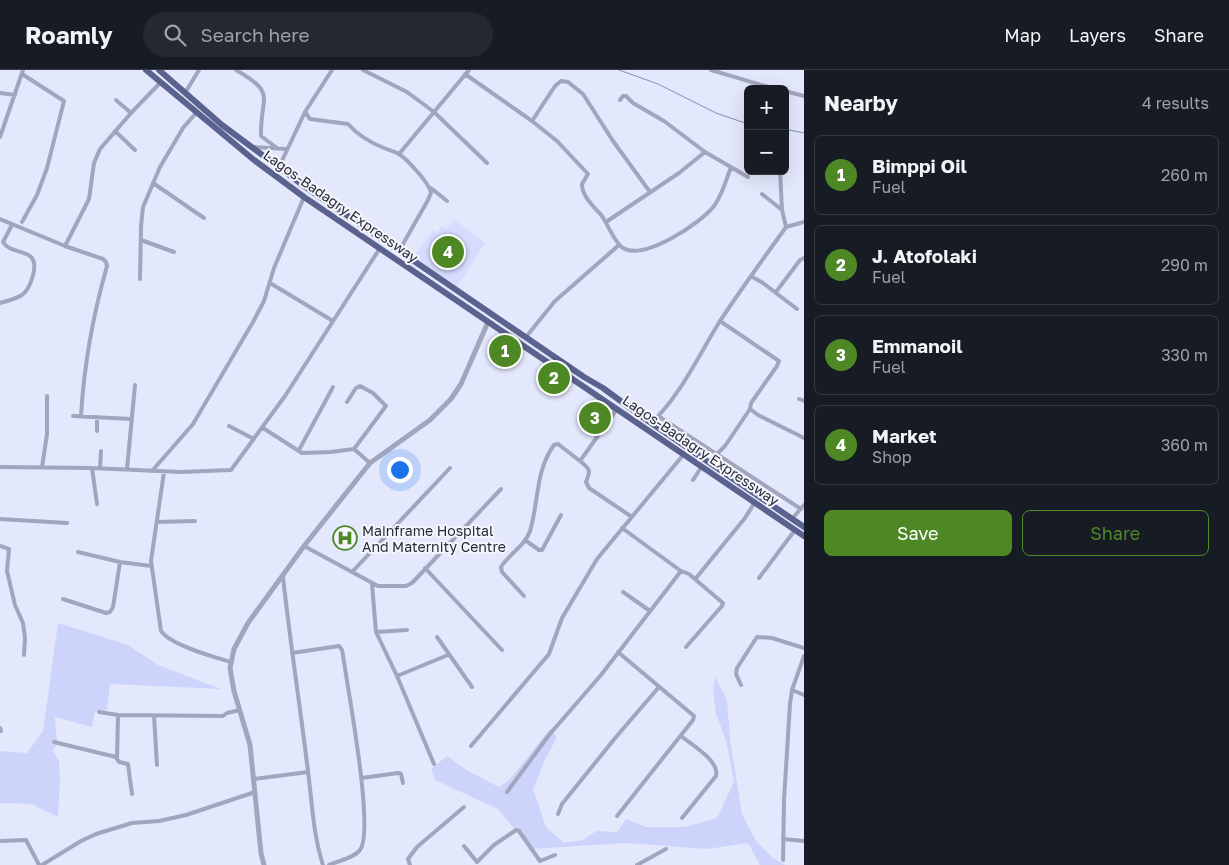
<!DOCTYPE html>
<html lang="en">
<head>
<meta charset="utf-8">
<style>
	:root { --surface:#171b24; --page:#242831; --text:#f1f3f6; --muted:#9ea1a6; --line:#363941; --accent:#4e8824 }
	body { margin:0; font-family:"Golos Text",sans-serif; background:var(--page); color:var(--text) }
	.controls { position:absolute; right:15px; top:15px; display:grid; overflow:hidden; border-radius:8px; box-shadow:0 5px 20px #0002 }
	.controls button { width:45px; height:45px; display:grid; place-items:center; padding:0; border:0; border-bottom:1px solid var(--line); background:var(--surface); color:var(--text); font:25px sans-serif }
	.you { position:absolute; left:399px; top:399px; width:18px; height:18px; margin:-12px; border:4px solid #fff; border-radius:50%; background:#1a73e8; box-shadow:0 0 0 8px #1a73e833 }
	.badge { display:grid; place-items:center; width:32px; height:32px; border-radius:50%; background:var(--accent); color:#fff; font-size:16px; font-weight:700 }
	.pin { position:absolute; translate:-50% -50%; border:2px solid #fff; box-shadow:0 1px 5px #0006 }
	.list { margin:0; padding:0; list-style:none }
	h2 { display:flex; justify-content:space-between; align-items:center; height:65px; margin:0; padding:0 20px; font-size:21px }
	h2 small { font-size:16px; font-weight:400; color:var(--muted) }
	.list li { display:grid; grid-template-columns:32px 1fr auto; gap:15px; align-items:center; box-sizing:border-box; height:80px; margin:0 10px 10px; padding:0 10px; border:1px solid var(--line); border-radius:8px }
	.list b { display:block; font-size:19px; white-space:nowrap }
	.list p { margin:0; font-size:16px; white-space:nowrap; color:var(--muted) }
	.list em { font-size:16px; font-style:normal; color:var(--muted) }
	.actions { display:flex; gap:10px; padding:15px 20px }
	.actions a { flex:1; padding:11px 0; border:1px solid var(--accent); border-radius:8px; text-align:center; font-size:18px; color:var(--accent) }
	.actions .main { background:var(--accent); color:#fff }
	.icon { flex:none; width:28px; height:28px; fill:none; stroke:currentColor; stroke-width:2; stroke-linecap:round; stroke-linejoin:round }
	.map { position:relative; flex:none; width:804px; height:795px; overflow:hidden }
	header { display:flex; align-items:center; gap:30px; box-sizing:border-box; height:70px; padding:0 25px; background:var(--surface); border-bottom:1px solid var(--line) }
	header strong { font-size:24px }
	nav { display:flex; gap:28px; margin-inline-start:auto; font-size:18px }
	.search { width:350px; height:45px; background:var(--page); display:flex; align-items:center; gap:12px; box-sizing:border-box; padding:0 18px; border-radius:28px; color:var(--muted); font-size:19px }
	main { display:flex }
	aside { flex:1; background:var(--surface) }
	.map>svg:first-child { display:block }
</style>
</head>
<body>
<header>
<strong>Roamly</strong>
<div class="search"><svg class="icon" aria-label="search" viewBox="0 0 24 24"><circle cx="10" cy="10" r="6"/><path d="M15 15l6 6"/></svg>Search here</div>
<nav><a>Map</a><a>Layers</a><a>Share</a></nav>
</header>
<main>
<div class="map">
<svg width="804" height="795" viewBox="0 0 804 795">
	<rect width="100%" height="100%" fill="#e4e8fd"/>
	<path fill="#d6dcfd" d="M455 150 485 173 457 217 409 191 434 160 437 163 441 156 446 159Z"/>
	<path fill="#ccd4fb" d="M58 553 128 575 158 595 221 619 110 614 107 640 95 641 92 657 55 647 57 673 53 681 59 691 60 709 58 747 31 734 0 733V681L27 683 43 661Z
		M715 607 727 630 730 669 742 744 756 771 773 788 785 795H760L748 773 708 779 627 773 531 779 498 739 435 710 431 699 447 686 468 701 499 717 509 710 550 659 557 667 545 690 533 719 546 757 564 773 583 770 596 761 617 762 626 749 646 757H685L717 748 734 712 726 670 716 644 713 620Z"/>
	<g fill="none" stroke-linecap="round" stroke-linejoin="round">
		<path stroke="#858db6" stroke-width="1" d="M619 0 658 14 716 43 748 54
			M785 59 804 63"/>
		<path stroke="#a1a5bd" stroke-width="4" d="M236 0C278 24 260 26 261 66L277 78
			M363 0 407 22 434 42 487 93
			M711 0 775 19
			M22 4 64 31 47 98 37 125 22 152
			M465 4 532 51 557 71 588 104 582 114C581 125 595 138 602 146 608 155 615 173 623 178 644 191 701 153 714 136 722 126 726 110 731 97
			M785 21 804 26
			M0 23 15 25
			M185 23 199 0
			M620 30 623 26H626L633 33 664 51 705 82 748 107
			M305 42 310 49 348 54C357 64 371 73 384 78 389 80 394 81 399 84 407 89 430 114 431 123L428 130 399 181
			M131 43 160 13
			M532 51 555 16 561 11 568 12 583 24 613 71 650 122
			M115 61 135 80
			M0 67 23 0
			M253 77 286 79
			M399 84 469 0
			M279 97 305 42 332 0
			M780 101 782 140 786 157
			M153 113 204 148
			M431 118 447 131
			M762 124 782 140
			M0 149 65 176 103 189 106 192 107 196C93 245 84 295 81 346
			M606 152 679 103 705 82
			M141 170 174 182
			M65 176 89 129 94 93 100 79 131 43 116 30
			M751 206 763 213 797 239
			M140 209 141 156 143 137 160 97 183 58 196 43
			M270 213 333 251
			M776 222 800 190 804 188
			M0 233C7 231 16 229 22 225 30 219 40 194 30 186 22 180 9 182 3 172L12 155
			M720 251 779 291 777 296 751 333 750 339 758 345 804 368
			M526 267 555 231 619 175
			M799 329 804 331
			M347 332 356 318 360 316 373 323 386 336 354 379
			M73 346 131 349
			M658 346 801 439
			M651 353C679 328 700 283 720 251 741 219 764 188 786 157L804 152
			M229 356 254 369
			M263 358 302 383 331 382 354 379 370 393
			M97 361V347
			M299 380 333 317
			M717 384 725 376 750 339
			M580 391C590 400 591 399 586 412L589 418 632 447
			M0 397 92 398 181 402 231 400 285 326 380 178
			M42 397 47 364V326
			M92 398 97 434
			M100 398 101 381
			M127 399 135 315
			M152 401 193 354 253 252 264 231 274 198 304 127
			M164 402 151 491 161 561C170 575 214 587 231 592
			M693 410 702 396
			M0 449 67 453
			M792 449 804 435
			M157 452 195 451
			M622 458 681 501 689 504 723 533 722 536 686 577
			M525 470 539 480H542L561 445
			M0 476 9 479 7 501 15 535 23 553 25 568 24 585
			M304 476 378 516H406L412 513 501 419
			M78 482 120 492 151 496
			M425 498 502 580
			M353 501 450 398
			M283 507C290 571 300 636 308 701 312 732 313 764 323 795
			M696 508 745 448 755 432
			M759 508 795 460
			M372 514 376 562 397 606 434 694
			M623 522 650 541
			M524 526 502 502 501 497C509 484 525 476 530 461 539 432 535 401 554 375L558 374 580 391 617 339
			M63 529 106 543 110 542 113 537 120 492
			M376 562 407 560
			M437 567 472 617
			M292 583 339 576 342 580 343 585C347 616 375 760 360 780 354 788 338 791 329 795
			M397 606 448 585
			M741 615 736 604 737 598 757 567 772 568 804 578
			M792 620 804 625
			M99 642 118 645 223 646 227 643 240 640
			M118 645 117 689 119 692 128 694 132 724
			M154 646 157 695
			M0 658 1 661
			M681 666C691 674 720 691 716 706L682 748
			M54 672 116 687
			M471 676 549 584 562 548 597 489 684 384
			M362 708 398 703 401 704 403 713
			M254 709 308 702
			M507 722 549 665 601 605 681 501
			M558 744 562 734 616 667 659 617
			M617 746 693 650 694 646 618 582
			M783 769 804 771
			M0 771 26 770 39 795
			M464 776 477 792 494 775 516 760 519 761 540 791 555 785
			M783 790 784 730 790 634 792 620 804 586
			M42 795 81 771 96 764 132 753 159 751 186 745 255 722
			M410 795 408 789 417 777 464 737
			M637 795 666 779"/>
		<path stroke="#a1a5bd" stroke-width="5" d="M264 795 261 783 250 675 234 621 230 598 234 579 248 553 304 476 370 393 430 350 451 329 461 314 488 252"/>
		<path stroke="#5a628e" stroke-width="6" d="M146 0 254 90 304 127 804 466
			M159 0 222 55 304 116 584 307 603 318 641 346 804 457"/>
	</g>
	<defs>
		<g id="hospital-ring" transform="scale(1.25)"><circle r="9.5" fill="#f5f6fd" stroke="#4e8824" stroke-width="1.5"/><path d="M-5-5h3v3.5h4V-5h3V5h-3V1.5h-4V5h-3Z" fill="#4e8824"/></g>
	</defs>
	<g fill-rule="evenodd">
		<use href="#hospital-ring" x="345" y="468"/>
	</g>
	<g text-anchor="middle" dominant-baseline="central" stroke-width="4" stroke-linejoin="round" paint-order="stroke">
		<g font-size="14" fill="#282a37" stroke="#f5f6fd">
			<text transform="translate(341 136) rotate(35)">Lagos-Badagry Expressway</text>
			<text transform="translate(701 380) rotate(34)">Lagos-Badagry Expressway</text>
		</g>
		<g font-size="14" fill="#282a37" stroke="#f5f6fd" text-anchor="start">
			<text x="362" y="460">Mainframe Hospital<tspan x="362" dy="16">And Maternity Centre</tspan></text>
		</g>
	</g>
</svg>
<div class="controls">
<button>+</button>
<button>−</button>
</div>
<div class="you"></div>
<div class="pin badge" style="left:505px;top:281px">1</div>
<div class="pin badge" style="left:554px;top:308px">2</div>
<div class="pin badge" style="left:595px;top:348px">3</div>
<div class="pin badge" style="left:448px;top:182px">4</div>
</div>
<aside>
<h2>Nearby<small>4 results</small></h2>
<ul class="list">
<li><span class="badge">1</span><div><b>Bimppi Oil</b><p>Fuel</p></div><em>260 m</em></li>
<li><span class="badge">2</span><div><b>J. Atofolaki</b><p>Fuel</p></div><em>290 m</em></li>
<li><span class="badge">3</span><div><b>Emmanoil</b><p>Fuel</p></div><em>330 m</em></li>
<li><span class="badge">4</span><div><b>Market</b><p>Shop</p></div><em>360 m</em></li>
</ul>
<div class="actions"><a class="main">Save</a><a>Share</a></div>
</aside>
</main>
</body>
</html>
